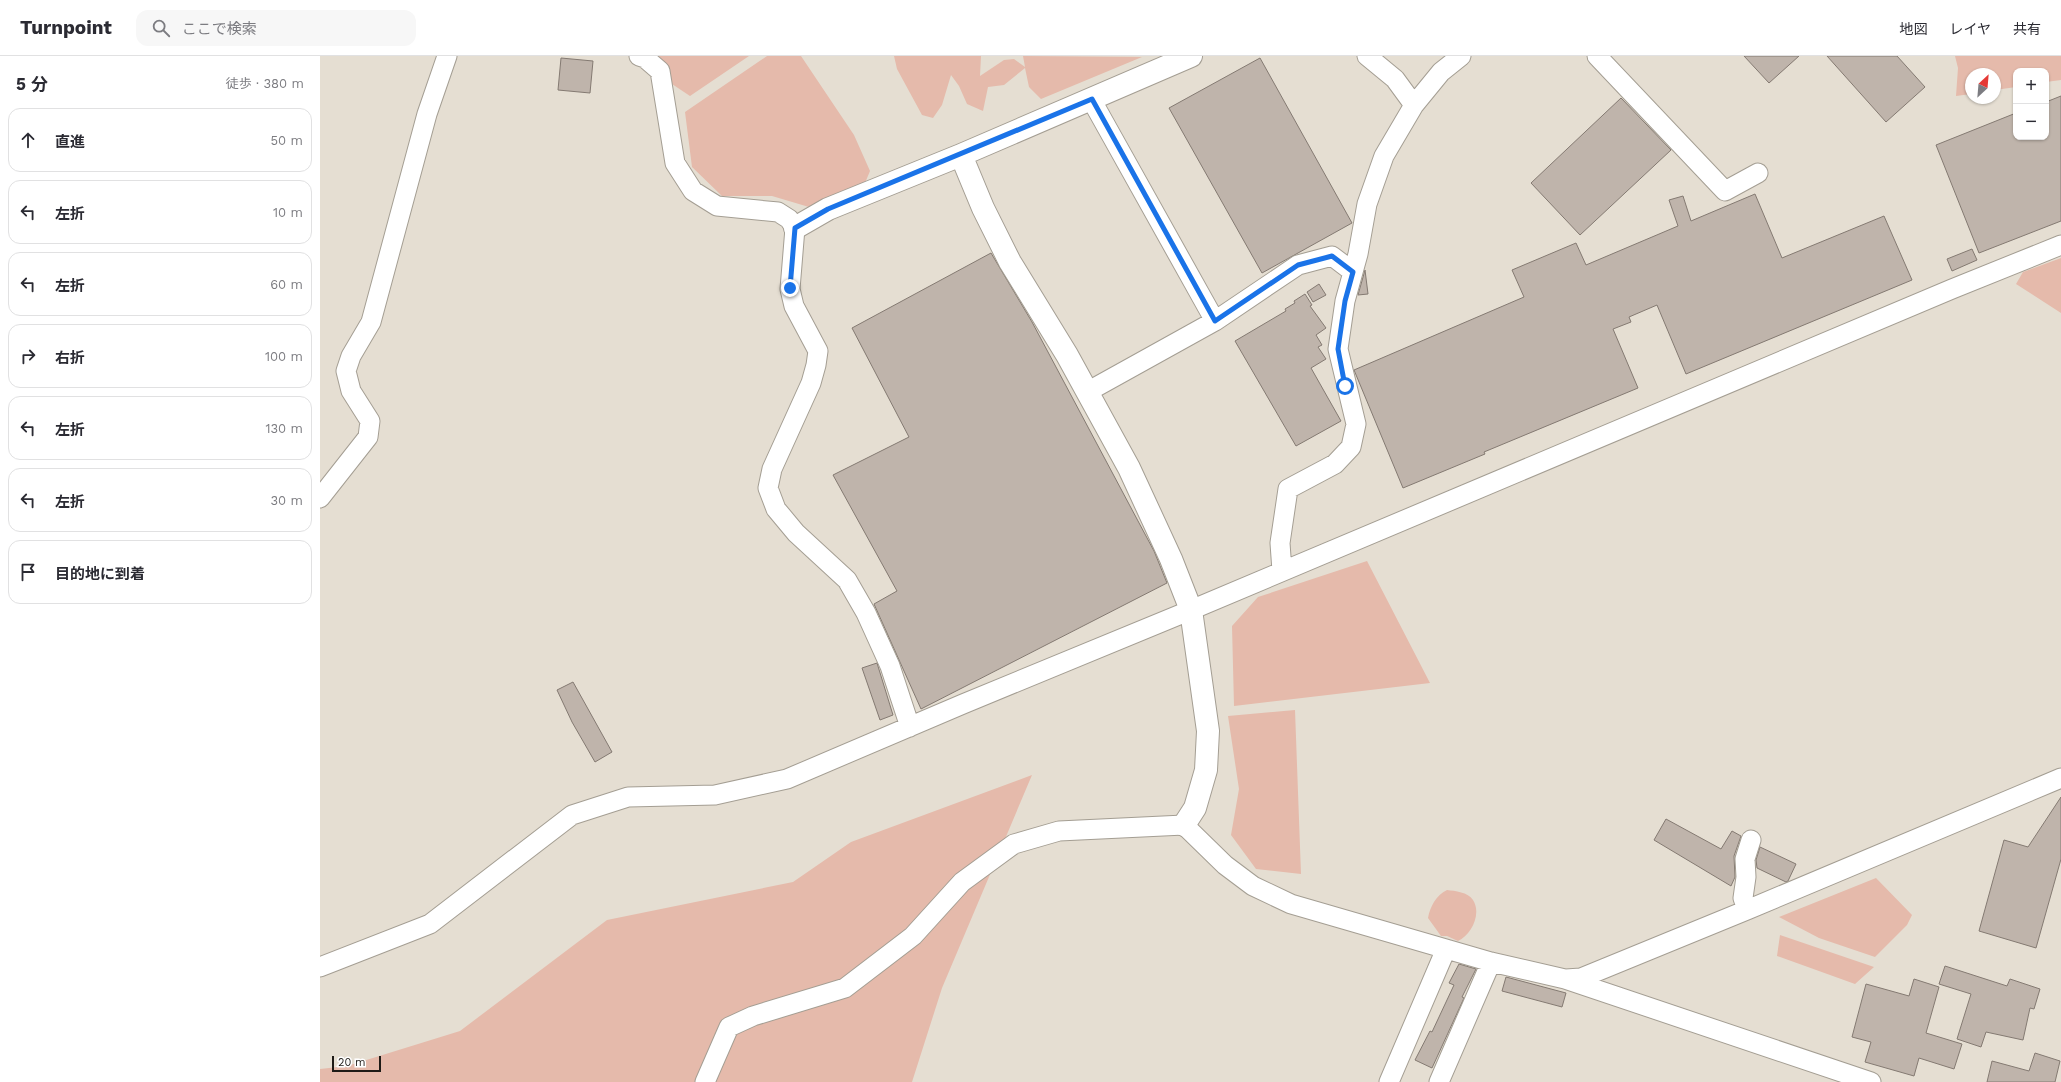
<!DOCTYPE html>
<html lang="ja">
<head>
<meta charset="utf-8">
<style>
	:root { --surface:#fff; --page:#f7f7f7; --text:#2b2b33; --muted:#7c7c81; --line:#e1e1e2 }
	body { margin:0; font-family:"Work Sans","Noto Sans JP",sans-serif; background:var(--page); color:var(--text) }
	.controls { position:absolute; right:12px; top:12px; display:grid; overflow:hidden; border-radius:8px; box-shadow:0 1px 3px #0004 }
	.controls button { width:36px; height:36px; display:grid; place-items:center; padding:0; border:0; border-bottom:1px solid var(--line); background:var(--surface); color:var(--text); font:20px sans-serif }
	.compass { position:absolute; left:1645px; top:12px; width:36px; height:36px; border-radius:50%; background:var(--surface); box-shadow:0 1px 3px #0004; rotate:26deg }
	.scale { position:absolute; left:12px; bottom:10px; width:49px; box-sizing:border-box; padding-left:4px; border:2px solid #1e1b17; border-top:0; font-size:11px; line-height:14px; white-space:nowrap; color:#1e1b17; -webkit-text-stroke:3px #fff; paint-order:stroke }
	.stop { position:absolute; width:12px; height:12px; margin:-9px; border:3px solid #1a73e8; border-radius:50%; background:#fff }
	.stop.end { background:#1a73e8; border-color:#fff; box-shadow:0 1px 4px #0008 }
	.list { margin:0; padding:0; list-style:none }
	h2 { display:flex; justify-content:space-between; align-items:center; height:52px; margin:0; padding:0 16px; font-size:17px }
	h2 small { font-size:13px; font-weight:400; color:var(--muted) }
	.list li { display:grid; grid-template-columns:26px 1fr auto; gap:12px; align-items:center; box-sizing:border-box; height:64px; margin:0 8px 8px; padding:0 8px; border:1px solid var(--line); border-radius:12px }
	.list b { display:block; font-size:15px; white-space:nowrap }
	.list em { font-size:13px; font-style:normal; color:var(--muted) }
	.icon { flex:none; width:22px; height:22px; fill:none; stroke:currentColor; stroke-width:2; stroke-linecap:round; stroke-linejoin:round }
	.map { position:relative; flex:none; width:1741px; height:1026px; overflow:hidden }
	header { display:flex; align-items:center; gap:24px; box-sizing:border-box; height:56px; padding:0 20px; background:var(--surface); border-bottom:1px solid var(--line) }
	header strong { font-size:19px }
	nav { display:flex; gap:22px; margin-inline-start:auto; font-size:14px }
	.search { width:280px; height:36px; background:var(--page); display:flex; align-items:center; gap:10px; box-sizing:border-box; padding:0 14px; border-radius:12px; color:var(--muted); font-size:15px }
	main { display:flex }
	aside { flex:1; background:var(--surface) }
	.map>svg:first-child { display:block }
</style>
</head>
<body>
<header>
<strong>Turnpoint</strong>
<div class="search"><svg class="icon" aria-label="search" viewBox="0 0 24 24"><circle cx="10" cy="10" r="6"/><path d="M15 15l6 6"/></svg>ここで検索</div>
<nav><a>地図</a><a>レイヤ</a><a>共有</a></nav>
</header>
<main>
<aside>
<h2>5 分<small>徒歩 · 380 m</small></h2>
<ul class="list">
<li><svg class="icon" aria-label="ahead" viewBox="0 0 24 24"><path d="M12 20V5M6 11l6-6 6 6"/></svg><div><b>直進</b></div><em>50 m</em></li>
<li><svg class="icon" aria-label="left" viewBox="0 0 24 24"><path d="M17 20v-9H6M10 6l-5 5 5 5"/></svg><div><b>左折</b></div><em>10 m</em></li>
<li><svg class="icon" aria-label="left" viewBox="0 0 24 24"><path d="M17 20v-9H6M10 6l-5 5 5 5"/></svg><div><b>左折</b></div><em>60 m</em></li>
<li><svg class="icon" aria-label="right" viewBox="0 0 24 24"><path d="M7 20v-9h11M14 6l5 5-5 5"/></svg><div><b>右折</b></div><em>100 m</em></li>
<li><svg class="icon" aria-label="left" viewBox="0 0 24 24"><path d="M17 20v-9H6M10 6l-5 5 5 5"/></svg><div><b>左折</b></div><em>130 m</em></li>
<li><svg class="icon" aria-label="left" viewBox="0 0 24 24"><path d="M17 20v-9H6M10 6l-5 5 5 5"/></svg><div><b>左折</b></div><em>30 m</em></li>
<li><svg class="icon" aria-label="arrive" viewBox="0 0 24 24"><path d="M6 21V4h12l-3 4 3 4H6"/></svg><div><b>目的地に到着</b></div></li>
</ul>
</aside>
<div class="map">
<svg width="1741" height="1026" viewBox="0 0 1741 1026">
	<rect width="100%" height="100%" fill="#e5ded2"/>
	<path fill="#e5baab" d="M310 0H429L370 40Z
		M447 0H481L534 79 550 115 545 127 489 151 452 140H402L372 111 365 56Z
		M574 0H661L660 20 684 4 694 3 705 11 703 0 822 1 721 43 709 31 705 12 684 29 668 31 663 55 647 48 639 30 631 19 622 49 613 62 602 59 577 13Z
		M1635 0H1741V24L1726 26V15H1696V31L1675 34V18H1651V38L1636 40 1638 12Z
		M1741 202V257L1696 228 1703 216Z
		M1047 505 1110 627 914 650 912 570 938 541Z
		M975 654 981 818 936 813 911 779 919 733 908 660Z
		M712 719 622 932 592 1026H0V1013L27 1010 140 975 287 864 473 826 531 786Z
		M1556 822 1592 859 1587 869 1555 901 1499 882 1459 861Z
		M1127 834C1135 835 1148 836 1153 844 1162 858 1151 879 1138 885L1127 880H1121L1108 862C1110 851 1116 839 1127 834Z
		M1460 879 1554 911 1535 928 1457 900Z"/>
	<path fill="#bfb4ab" stroke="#847a72" d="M1424 0H1479L1449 27Z
		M1507 0H1577L1605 31 1566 66Z
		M241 2 273 5 270 37 238 34Z
		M940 2 1032 167 942 217 849 52Z
		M1741 40V165L1659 197 1616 89 1696 57V81H1726V46Z
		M1301 42 1351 94 1260 179 1211 127Z
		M1435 138 1462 202 1564 160 1592 224 1366 318 1337 249 1309 261 1311 266 1293 273 1318 332 1164 396 1165 398 1083 432 1034 314 1204 241 1192 214 1256 187 1266 209 1358 170 1349 144 1363 140 1371 165Z
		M1652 193 1657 204 1632 215 1627 203Z
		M671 197 712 266 834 495 847 527 601 653 554 548 577 535 513 419 589 381 532 272Z
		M1045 214 1048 238 1038 239Z
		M999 228 1006 239 993 246 987 236Z
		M985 238 992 249 990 250 1006 272 996 279 1002 289 998 291 1006 303 991 312 1021 365 976 390 915 285 966 255 965 253 975 247 974 245Z
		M557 607 573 659 560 664 542 612Z
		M253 626 292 696 275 706 252 666 237 634Z
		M1741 741V803L1716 892 1659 875 1684 784 1708 791Z
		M1346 763 1401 793 1412 775 1421 780 1414 800 1415 821 1411 830 1334 784Z
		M1440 791 1476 808 1468 825 1466 826 1437 812 1436 804Z
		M1139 908 1156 913 1142 941 1144 942 1112 1012 1095 1004 1110 975 1112 976 1134 929 1129 927Z
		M1625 910 1687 930 1690 923 1720 933 1714 953 1710 952 1703 984 1666 976 1661 991 1637 983 1651 938 1619 928Z
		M1186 921 1246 937 1242 951 1182 935Z
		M1594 923 1619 931 1606 977 1642 988 1634 1013 1599 1002 1594 1020 1545 1006 1551 986 1532 981 1546 928 1589 940Z
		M1715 997 1740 1005 1735 1026H1667L1672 1005 1709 1015Z"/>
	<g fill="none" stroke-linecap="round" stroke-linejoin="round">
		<g stroke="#a49e93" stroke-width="21">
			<path id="street" d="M319 0 325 2 340 15 355 107 373 135 397 150 458 156 469 163 475 172 470 233 474 250 498 295 496 309 491 327 452 413 448 432 456 453 476 477 527 524 546 557 570 610 590 671
				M1047 0 1075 23 1094 49
				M1277 0 1405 135 1438 117
				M895 265 978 209 1012 200 1033 216
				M767 336 895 265 771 43
				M0 442 48 381 50 365 31 335 26 315 31 300 51 266 107 58 127 0
				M962 515 960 487 968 433 1015 408 1031 391 1036 368 1018 293 1025 245 1038 198 1047 148 1064 100 1094 49 1121 16 1141 0
				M1427 854 1423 842 1426 821 1425 803 1431 784
				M0 911 110 868 252 759 308 741 395 739 467 723 643 648 871 554 1632 233 1741 189
				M1246 923 1261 922 1427 854 1741 722
				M385 1026 409 971 433 960 525 932 593 880 642 826 694 788 739 775 864 769 905 809 933 830 971 848 1171 906 1245 923 1551 1026
				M1069 1026 1126 893
				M1119 1026 1171 906"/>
		</g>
		<g stroke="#a49e93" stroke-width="24">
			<path id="secondary" d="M641 99 663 152 690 206 747 299 809 412 851 503 871 554 888 675 886 714 875 752 864 769
				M475 172 508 153 641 99 871 0"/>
		</g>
		<use href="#street" stroke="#fff" stroke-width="19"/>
		<use href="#secondary" stroke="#fff" stroke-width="22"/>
	</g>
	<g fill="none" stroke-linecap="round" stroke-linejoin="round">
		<path stroke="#1a73e8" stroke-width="5" d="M470 232 475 172 508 153 772 43 895 265 978 209 1012 200 1033 216 1025 245 1018 293 1025 330"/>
	</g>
</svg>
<div class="controls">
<button>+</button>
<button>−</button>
</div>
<svg class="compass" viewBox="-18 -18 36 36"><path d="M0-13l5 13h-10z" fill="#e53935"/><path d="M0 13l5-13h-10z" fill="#7c7c81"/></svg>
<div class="scale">20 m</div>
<div class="stop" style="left:1025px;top:330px"></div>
<div class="stop end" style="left:470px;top:232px"></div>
</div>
</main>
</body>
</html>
